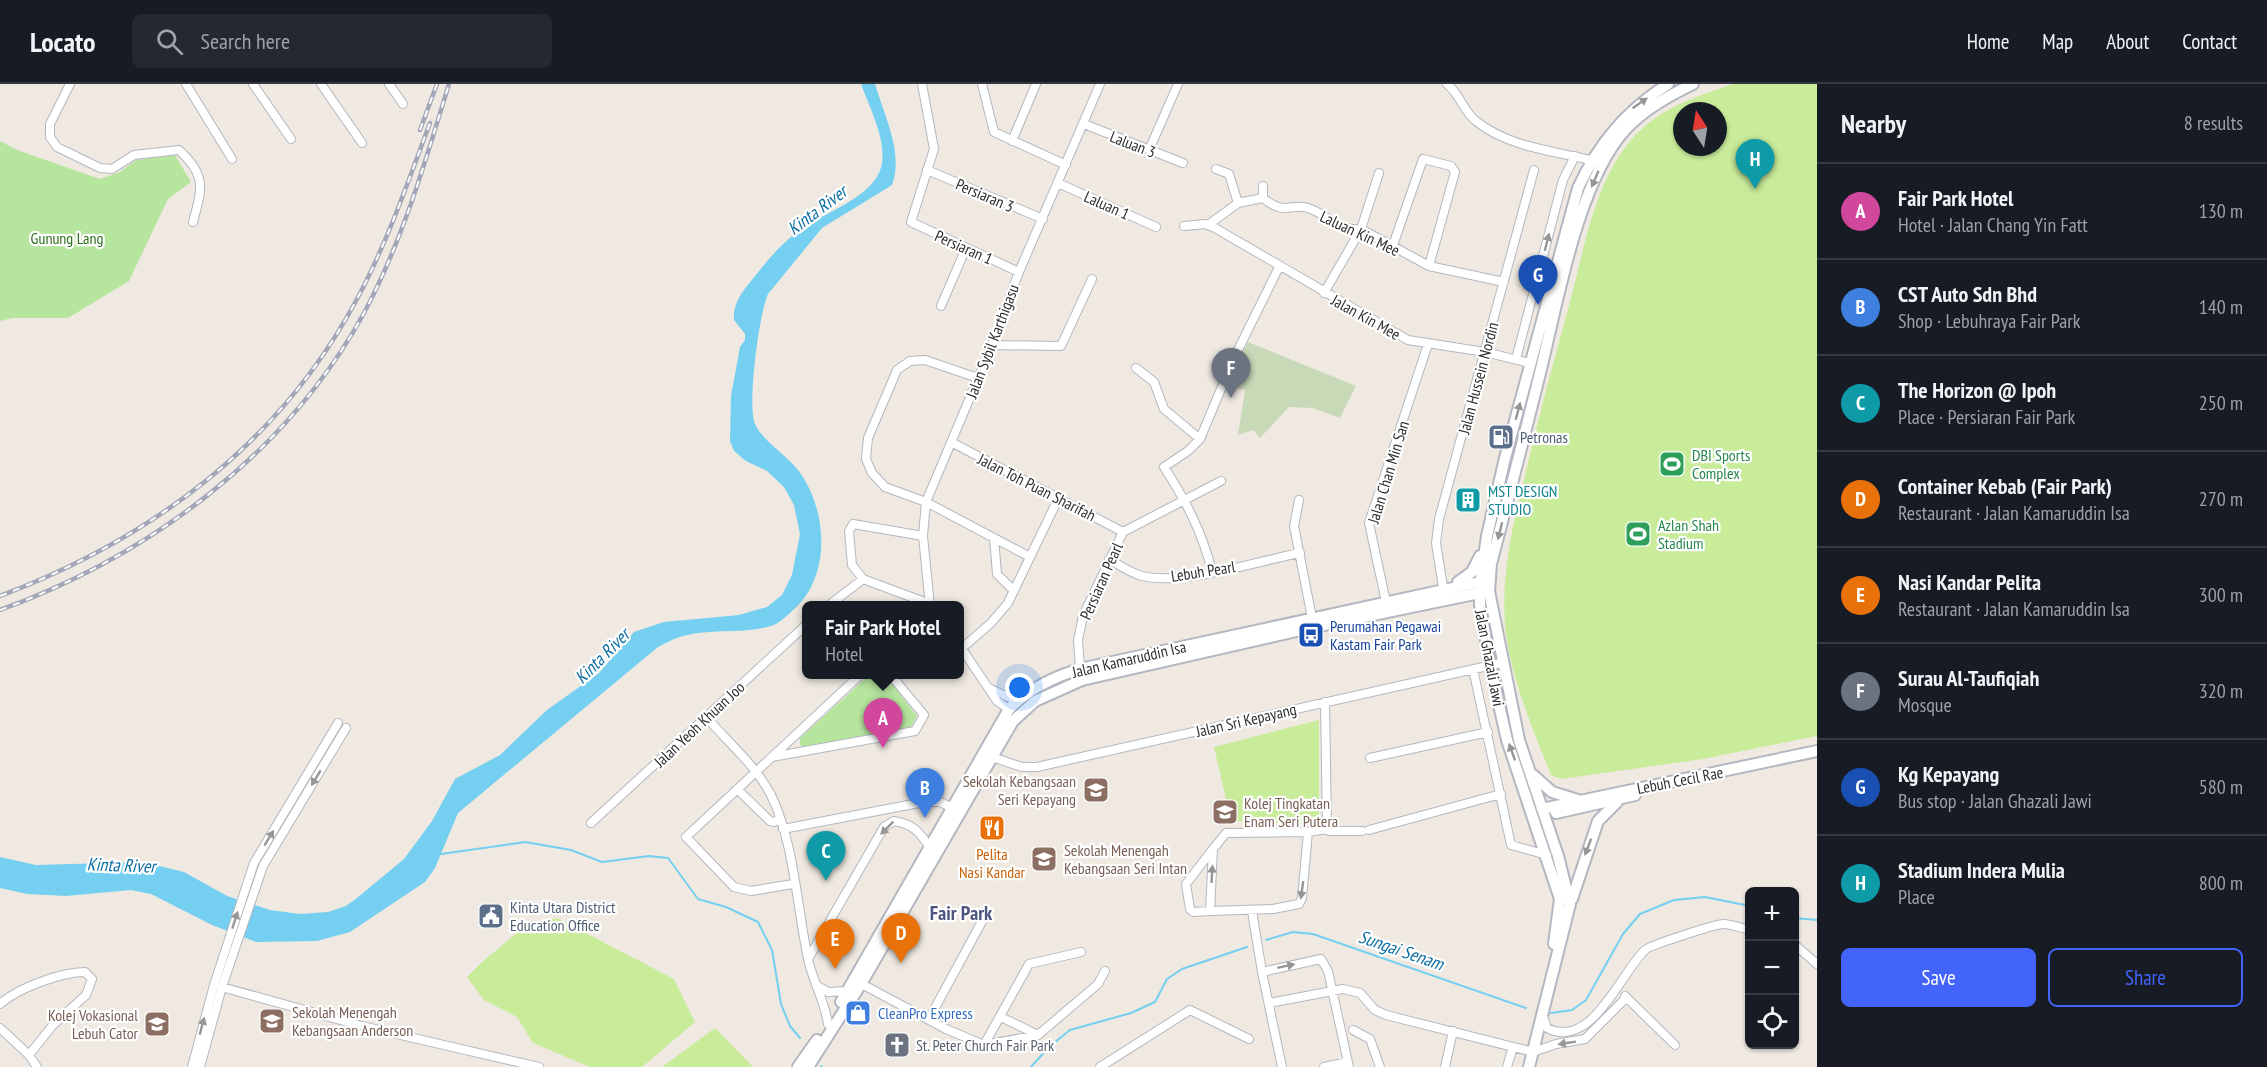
<!DOCTYPE html>
<html lang="en">
<head>
<meta charset="utf-8">
<style>
	:root { --surface:#171b24; --page:#242831; --text:#f1f3f6; --muted:#9ea1a6; --line:#363941; --accent:#4264fb }
	body { margin:0; font-family:"PT Sans Narrow",sans-serif; background:var(--page); color:var(--text) }
	.controls { position:absolute; right:18px; bottom:18px; display:grid; overflow:hidden; border-radius:9px; box-shadow:0 2px 4px #0004 }
	.controls button { width:54px; height:54px; display:grid; place-items:center; padding:0; border:0; border-bottom:2px solid var(--line); background:var(--surface); color:var(--text); font:30px sans-serif }
	.compass { position:absolute; left:1673px; top:18px; width:54px; height:54px; border-radius:50%; background:var(--surface); box-shadow:0 2px 4px #0004; rotate:348deg }
	.you { position:absolute; left:1020px; top:604px; width:21px; height:21px; margin:-15px; border:4px solid #fff; border-radius:50%; background:#1a73e8; box-shadow:0 0 0 9px #1a73e833 }
	.badge { display:grid; place-items:center; width:39px; height:39px; border-radius:50%; background:var(--accent); color:#fff; font-size:20px; font-weight:700 }
	.pin { position:absolute; translate:-50% -50px; filter:drop-shadow(0 2px 3px #0008) }
	.pin::after { content:''; position:absolute; top:32px; width:21px; height:18px; background:inherit; clip-path:polygon(0 0,100% 0,50% 100%) }
	.popup { position:absolute; left:802px; top:517px; width:162px; height:78px; box-sizing:border-box; display:grid; place-content:center; border-radius:9px; background:var(--surface); filter:drop-shadow(0 2px 4px #0005); font-size:20px; white-space:nowrap; color:var(--muted) }
	.popup b { font-size:22px; color:var(--text) }
	.popup::after { content:''; position:absolute; left:50%; top:100%; margin-left:-12px; border:12px solid transparent; border-top-color:var(--surface) }
	.list { margin:0; padding:0; list-style:none }
	h2 { display:flex; justify-content:space-between; align-items:center; height:78px; margin:0; padding:0 24px; font-size:26px }
	h2 small { font-size:20px; font-weight:400; color:var(--muted) }
	.list li { display:grid; grid-template-columns:39px 1fr auto; gap:18px; align-items:center; box-sizing:border-box; height:96px; padding:0 24px; border-top:2px solid var(--line) }
	.list b { display:block; font-size:22px; white-space:nowrap }
	.list p { margin:0; font-size:20px; white-space:nowrap; color:var(--muted) }
	.list em { font-size:20px; font-style:normal; color:var(--muted) }
	.actions { display:flex; gap:12px; padding:18px 24px }
	.actions a { flex:1; padding:14px 0; border:2px solid var(--accent); border-radius:9px; text-align:center; font-size:21px; color:var(--accent) }
	.actions .main { background:var(--accent); color:#fff }
	.icon { flex:none; width:33px; height:33px; fill:none; stroke:currentColor; stroke-width:2; stroke-linecap:round; stroke-linejoin:round }
	.map { position:relative; flex:none; width:1817px; height:983px; overflow:hidden }
	header { display:flex; align-items:center; gap:36px; box-sizing:border-box; height:84px; padding:0 30px; background:var(--surface); border-bottom:2px solid var(--line) }
	header strong { font-size:28px }
	nav { display:flex; gap:33px; margin-inline-start:auto; font-size:21px }
	.search { width:420px; height:54px; background:var(--page); display:flex; align-items:center; gap:15px; box-sizing:border-box; padding:0 21px; border-radius:9px; color:var(--muted); font-size:22px }
	main { display:flex }
	aside { flex:1; background:var(--surface) }
	.map>svg:first-child { display:block }
</style>
</head>
<body>
<header>
<strong>Locato</strong>
<div class="search"><svg class="icon" aria-label="search" viewBox="0 0 24 24"><circle cx="10" cy="10" r="6"/><path d="M15 15l6 6"/></svg>Search here</div>
<nav><a>Home</a><a>Map</a><a>About</a><a>Contact</a></nav>
</header>
<main>
<div class="map">
<svg width="1817" height="983" viewBox="0 0 1817 983">
	<rect width="100%" height="100%" fill="#efe9e1"/>
	<path fill="#b6e59e" d="M0 57 17 66 100 95 120 88 136 76 175 71 191 98 168 115 129 197 68 234H12L0 237Z
		M869 591H885L917 632 911 643 804 663 800 661V654Z"/>
	<path fill="#c8d9b8" d="M1248 258 1356 302 1340 334 1313 324 1289 323 1260 354 1253 346 1238 351 1245 306 1227 302Z"/>
	<path fill="#c9ec9a" fill-rule="evenodd" d="M1733 0H1817V652L1703 675 1561 695 1551 691C1533 646 1509 589 1505 540 1501 484 1515 432 1528 379 1540 327 1554 276 1568 225 1584 169 1592 102 1631 56 1660 23 1693 14 1733 0ZM1682 27H1718V63H1682Z
		M1319 636V741L1231 737 1214 663Z
		M557 834 674 895 695 938 642 983H590L533 959 517 933 484 916 467 893 482 878 524 843Z
		M715 944 753 983H662Z"/>
	<path fill="#75cff0" d="M861 0H875C884 31 904 69 892 101L822 144 768 210C759 230 747 321 755 340 763 358 789 372 801 390 828 430 831 494 792 527 787 532 780 538 774 541 746 551 712 544 683 552 675 554 666 559 658 563L458 729 435 784 425 798 350 848 317 857 256 858 212 841 151 810 131 806 66 812 27 810 0 804V773L36 781 143 778 184 788 227 812 270 826 300 830 328 828 346 822 357 814 404 775 432 737 455 695 500 671 547 626 599 589 634 548 664 538 739 531 767 523 782 511 792 491 800 450 794 421 784 403 767 387 746 377 734 367 730 357 731 312 740 263 745 256V250L734 236C733 217 744 206 755 192 768 176 780 161 796 149 820 129 877 114 882 79 886 55 869 22 861 0Z"/>
	<g fill="none" stroke-linecap="round" stroke-linejoin="round">
		<path stroke="#75cff0" stroke-width="2" d="M441 770 525 758 571 766 602 778 649 772 668 774 698 815 726 823 758 838 772 866 781 920 790 942 800 954
			M1794 834 1817 836
			M1266 856 1293 848 1313 850 1526 924
			M1551 929 1572 926 1586 916 1623 850 1640 830 1674 816 1705 813 1750 822
			M821 982 822 983
			M1031 983 1049 963 1070 946 1131 929 1155 918 1167 895 1182 885 1247 863"/>
		<g stroke="#b4b7c1" stroke-width="10">
			<path id="minor" d="M70 0 50 40V53L57 63 100 84 112 85 134 71 179 66C207 92 202 104 193 138
				M186 0 232 75
				M253 0 291 55
				M321 0 362 59
				M389 0 403 20
				M922 0 934 65 911 138 1019 188
				M982 0 994 48 1066 81
				M1447 0C1460 10 1463 27 1476 37 1508 63 1553 67 1591 76
				M1084 40 1183 79
				M1012 57 1036 0
				M1149 66 1178 0
				M1216 85 1229 90 1238 119
				M927 86 1043 135
				M1058 99 1156 143
				M1263 102V114C1286 133 1291 118 1308 124 1327 130 1340 148 1361 145L1429 182 1504 198
				M1208 141 1238 119 1263 114
				M1184 142 1205 140 1215 144 1408 256 1485 268 1530 279
				M1392 164 1423 75 1451 82 1455 88 1429 182
				M1324 209 1361 145 1379 89
				M941 222 966 164
				M992 261 1061 262 1092 195
				M1516 275 1563 96 1575 72
				M1136 284 1154 298 1164 325 1200 355
				M978 294 925 276 910 277 897 286 868 354 866 375 872 389 885 403 926 418 1030 473
				M951 358 1123 448
				M1299 416 1294 442 1312 534
				M923 452 853 440 849 447 852 481 863 495 930 520
				M994 454 997 490 1014 507
				M1109 475C1119 481 1130 489 1142 492 1182 502 1258 477 1300 469
				M1212 487C1202 448 1186 417 1164 383L1188 367 1200 355 1234 274 1279 183
				M1443 503 1436 459 1439 435 1534 86
				M1386 518 1369 439 1428 260
				M828 522 863 495
				M930 522 923 452 926 418 992 261 1019 188 1100 0
				M960 562 997 617 1009 625
				M961 565 991 539 1008 519 1059 413
				M1080 585 1078 556 1083 532 1123 448 1221 397
				M1473 585 1511 761 1547 771
				M991 605 1012 615H1019
				M1325 618 1327 745 1329 747H1362
				M707 634C728 658 756 682 771 711 794 758 797 823 808 875 813 898 825 917 828 940
				M772 673 915 647 924 631 890 590
				M992 673 1022 683H1037L1501 579
				M1370 674 1488 648
				M737 705 770 737 774 738 780 735
				M591 739 806 541
				M783 745 924 718H940L953 724
				M1369 746 1501 710
				M1308 748 1302 814 1299 820 1273 825 1210 827 1213 765 1226 749 1308 748 1327 745
				M793 800 751 807 734 803 686 753 861 590
				M1210 827 1193 828 1190 825 1186 800 1213 765
				M1252 827 1262 888
				M1794 860 1817 880
				M808 875 884 743 894 737C913 740 920 748 930 764
				M858 898 946 945 984 961 1029 880 1081 868
				M816 901 828 908 848 907
				M218 902 362 942 539 983
				M1625 912 1675 961
				M1269 919 1343 905 1360 909 1375 926 1386 931 1533 968 1556 960 1585 955 1626 914
				M0 920C18 904 61 888 85 888L92 895 86 911 53 941 29 971
				M1543 932 1547 944C1591 967 1620 890 1645 866 1648 862 1716 840 1723 840 1731 840 1741 844 1750 846
				M1001 933 1038 951
				M929 935 986 830
				M0 944 29 971 37 983
				M1353 946 1370 955 1380 983
				M984 961 1038 951 1098 900 1105 887
				M192 983 214 901 254 779 338 639
				M200 983 222 903 263 782 346 644
				M1100 983 1190 926 1249 955
				M1282 983 1262 888 1321 875 1328 887 1349 983
				M1324 983 1348 978
				M1445 983 1453 947
				M1507 983 1513 963"/>
		</g>
		<g stroke="#b4b7c1" stroke-width="14">
			<path id="tertiary" d="M1489 507 1519 656 1558 772 1570 820 1529 983
				M1480 508V521L1490 581 1507 656 1560 815 1554 860
				M1533 691 1552 708 1578 716
				M1542 725 1817 667
				M1556 729 1635 711
				M1572 815 1598 737 1617 718"/>
		</g>
		<g stroke="#b4b7c1" stroke-width="14">
			<path id="secondary" d="M1458 498 1472 488 1480 472
				M1480 501 1487 452 1505 374 1578 104C1599 59 1626 27 1668 0
				M841 918 1009 625C1029 605 1053 593 1080 585L1490 496
				M798 983 817 956
				M808 983 861 900 1013 637 1035 617 1082 596 1301 546 1489 507 1491 480C1508 415 1525 350 1541 285 1558 216 1578 98 1625 46 1643 26 1670 11 1693 0"/>
		</g>
		<use href="#minor" stroke="#fff" stroke-width="8"/>
		<use href="#tertiary" stroke="#fff" stroke-width="10"/>
		<use href="#secondary" stroke="#fff" stroke-width="10"/>
		<g stroke="#a3a6b8" stroke-width="4.5">
			<path id="rail" d="M420 46 437 0
				M0 512C151 455 280 360 357 215 387 159 408 98 430 39
				M0 526C149 472 287 370 364 229 403 156 425 78 449 0"/>
		</g>
		<use href="#rail" stroke="#fff" stroke-width="2" stroke-dasharray="7" stroke-linecap="butt"/>
	</g>
	<defs><path id="oneway-solid" d="M-6-.8H1V-3.2L6.5 0L1 3.2V.8H-6Z" transform="scale(1.5)"/></defs>
	<g fill="#969696">
		<use href="#oneway-solid" transform="translate(1640 19) rotate(-35)"/>
		<use href="#oneway-solid" transform="translate(1595 95) rotate(113)"/>
		<use href="#oneway-solid" transform="translate(1547 158) rotate(-76)"/>
		<use href="#oneway-solid" transform="translate(1518 327) rotate(-75)"/>
		<use href="#oneway-solid" transform="translate(1500 447) rotate(104)"/>
		<use href="#oneway-solid" transform="translate(1512 668) rotate(-110)"/>
		<use href="#oneway-solid" transform="translate(316 694) rotate(121)"/>
		<use href="#oneway-solid" transform="translate(887 744) rotate(135)"/>
		<use href="#oneway-solid" transform="translate(269 754) rotate(-59)"/>
		<use href="#oneway-solid" transform="translate(1588 763) rotate(111)"/>
		<use href="#oneway-solid" transform="translate(1212 790) rotate(-87)"/>
		<use href="#oneway-solid" transform="translate(1302 806) rotate(98)"/>
		<use href="#oneway-solid" transform="translate(235 836) rotate(-72)"/>
		<use href="#oneway-solid" transform="translate(1286 882) rotate(-12)"/>
		<use href="#oneway-solid" transform="translate(202 942) rotate(-75)"/>
		<use href="#oneway-solid" transform="translate(1567 959) rotate(171)"/>
	</g>
	<defs>
		<g id="fuel-square" transform="scale(1.35)"><rect x="-9" y="-9" width="18" height="18" rx="4" fill="#5c6f8a" stroke="#fff"/><path d="M-5.5-6h7V0h2V4h1.3V-2.5L3-4.5l.8-.8L6-3V5H2.5V1h-1V6h-7ZM-4.2-4.7v3.2H.2V-4.7Z" fill="#fff"/></g>
		<g id="stadium-square" transform="scale(1.35)"><rect x="-9" y="-9" width="18" height="18" rx="4" fill="#2e9e5b" stroke="#fff"/><path d="M0-5a6.5 5 0 1 0 0 10a6.5 5 0 1 0 0-10ZM-3.5-1.8h7v3.6h-7Z" fill="#fff"/></g>
		<g id="building-square" transform="scale(1.35)"><rect x="-9" y="-9" width="18" height="18" rx="4" fill="#0f9aa8" stroke="#fff"/><path d="M-4-6H4V6H1V3H-1V6H-4ZM-2.5-4.3h1.7v1.8h-1.7ZM.8-4.3h1.7v1.8H.8ZM-2.5-1h1.7V.8h-1.7ZM.8-1h1.7V.8H.8Z" fill="#fff"/></g>
		<g id="bus-square" transform="scale(1.35)"><rect x="-9" y="-9" width="18" height="18" rx="4" fill="#1a4fb4" stroke="#fff"/><path d="M-5-6H5V4H4V6H2V4H-2V6H-4V4H-5ZM-3.5-4V0h7V-4ZM-3.5 1.2v1.5H-2V1.2ZM2 1.2v1.5H3.5V1.2Z" fill="#fff"/></g>
		<g id="school-square" transform="scale(1.35)"><rect x="-9" y="-9" width="18" height="18" rx="4" fill="#8d6e63" stroke="#fff"/><path d="M0-5L7-2L0 1L-7-2ZM-4 1L0 2.5L4 1V4Q0 6-4 4Z" fill="#fff"/></g>
		<g id="restaurant-square" transform="scale(1.35)"><rect x="-9" y="-9" width="18" height="18" rx="4" fill="#e8710a" stroke="#fff"/><path d="M-5-6h1v4h1v-4h1v4h1v-4h1v5L-1.5 .5V6h-2V.5L-5-1ZM5-6V6H3V1.5H1.5Q1.5-4 5-6Z" fill="#fff"/></g>
		<g id="civic-square" transform="scale(1.35)"><rect x="-9" y="-9" width="18" height="18" rx="4" fill="#5c6f8a" stroke="#fff"/><path d="M-.6-6.5H3V-4.5H.6V-3L4-1V1h2V6H-6V1h2V-1L-.6-3ZM-1.2 2.5V6h2.4V2.5Z" fill="#fff"/></g>
		<g id="shop-square" transform="scale(1.35)"><rect x="-9" y="-9" width="18" height="18" rx="4" fill="#3f7fe0" stroke="#fff"/><path d="M-5-2.5h2.3a2.7 3.5 0 0 1 5.4 0H5L5.5 6h-11ZM-1.5-2.5h3a1.5 2.3 0 0 0-3 0Z" fill="#fff"/></g>
		<g id="church-square" transform="scale(1.35)"><rect x="-9" y="-9" width="18" height="18" rx="4" fill="#6b7280" stroke="#fff"/><path d="M-1.2-6h2.4v3.5h3.3v2.4h-3.3V6h-2.4V-.1h-3.3v-2.4h3.3Z" fill="#fff"/></g>
	</defs>
	<g fill-rule="evenodd">
		<use href="#fuel-square" x="1501" y="353"/>
		<use href="#stadium-square" x="1672" y="380"/>
		<use href="#building-square" x="1468" y="416"/>
		<use href="#stadium-square" x="1638" y="450"/>
		<use href="#bus-square" x="1311" y="551"/>
		<use href="#school-square" x="1096" y="706"/>
		<use href="#school-square" x="1225" y="728"/>
		<use href="#restaurant-square" x="992" y="744"/>
		<use href="#school-square" x="1044" y="775"/>
		<use href="#civic-square" x="491" y="832"/>
		<use href="#shop-square" x="858" y="929"/>
		<use href="#school-square" x="272" y="937"/>
		<use href="#school-square" x="157" y="940"/>
		<use href="#church-square" x="897" y="961"/>
	</g>
	<g text-anchor="middle" dominant-baseline="central" stroke-width="4.5" stroke-linejoin="round" paint-order="stroke">
		<g font-size="16" fill="#2e2e2e" stroke="#fff">
			<text transform="translate(1133 60) rotate(21)">Laluan 3</text>
			<text transform="translate(985 111) rotate(23)">Persiaran 3</text>
			<text transform="translate(1107 121) rotate(24)">Laluan 1</text>
			<text transform="translate(1360 149) rotate(25)">Laluan Kin Mee</text>
			<text transform="translate(964 163) rotate(24)">Persiaran 1</text>
			<text transform="translate(1366 233) rotate(29)">Jalan Kin Mee</text>
			<text transform="translate(992 257) rotate(-69)">Jalan Sybil Karthigasu</text>
			<text transform="translate(1478 294) rotate(-75)">Jalan Hussein Nordin</text>
			<text transform="translate(1388 388) rotate(-73)">Jalan Chan Min San</text>
			<text transform="translate(1037 403) rotate(27)">Jalan Toh Puan Sharifah</text>
			<text transform="translate(1203 487) rotate(-9)">Lebuh Pearl</text>
			<text transform="translate(1101 497) rotate(-66)">Persiaran Pearl</text>
			<text transform="translate(1490 574) rotate(79)">Jalan Ghazali Jawi</text>
			<text transform="translate(1129 575) rotate(-13)">Jalan Kamaruddin Isa</text>
			<text transform="translate(1246 636) rotate(-13)">Jalan Sri Kepayang</text>
			<text transform="translate(699 640) rotate(-43)">Jalan Yeoh Khuan Joo</text>
			<text transform="translate(1680 696) rotate(-11)">Lebuh Cecil Rae</text>
		</g>
		<g font-size="16" fill="#2c6e1b" stroke="#fff">
			<text x="67" y="154">Gunung Lang</text>
		</g>
		<g font-size="16" fill="#4e5e75" stroke="#fff" text-anchor="start">
			<text x="1520" y="353">Petronas</text>
			<text x="510" y="823">Kinta Utara District<tspan x="510" dy="18">Education Office</tspan></text>
		</g>
		<g font-size="16" fill="#27864d" stroke="#fff" text-anchor="start">
			<text x="1692" y="371">DBI Sports<tspan x="1692" dy="18">Complex</tspan></text>
			<text x="1658" y="441">Azlan Shah<tspan x="1658" dy="18">Stadium</tspan></text>
		</g>
		<g font-size="16" fill="#0d838f" stroke="#fff" text-anchor="start">
			<text x="1488" y="407">MST DESIGN<tspan x="1488" dy="18">STUDIO</tspan></text>
		</g>
		<g font-size="16" fill="#164399" stroke="#fff" text-anchor="start">
			<text x="1330" y="542">Perumahan Pegawai<tspan x="1330" dy="18">Kastam Fair Park</tspan></text>
		</g>
		<g font-size="16" fill="#785e54" stroke="#fff" text-anchor="start">
			<text x="1076" y="697" text-anchor="end">Sekolah Kebangsaan<tspan x="1076" dy="18">Seri Kepayang</tspan></text>
			<text x="1244" y="719">Kolej Tingkatan<tspan x="1244" dy="18">Enam Seri Putera</tspan></text>
			<text x="1064" y="766">Sekolah Menengah<tspan x="1064" dy="18">Kebangsaan Seri Intan</tspan></text>
			<text x="292" y="928">Sekolah Menengah<tspan x="292" dy="18">Kebangsaan Anderson</tspan></text>
			<text x="138" y="931" text-anchor="end">Kolej Vokasional<tspan x="138" dy="18">Lebuh Cator</tspan></text>
		</g>
		<g font-size="16" fill="#c56008" stroke="#fff">
			<text x="992" y="770">Pelita<tspan x="992" dy="18">Nasi Kandar</tspan></text>
		</g>
		<g font-size="16" fill="#366cbe" stroke="#fff" text-anchor="start">
			<text x="878" y="929">CleanPro Express</text>
		</g>
		<g font-size="16" fill="#5b616d" stroke="#fff" text-anchor="start">
			<text x="916" y="961">St. Peter Church Fair Park</text>
		</g>
		<g font-size="18" font-style="italic" fill="#0d6fa3" stroke="#fff">
			<text transform="translate(817 126) rotate(-37)">Kinta River</text>
			<text transform="translate(602 572) rotate(-45)">Kinta River</text>
			<text transform="translate(121 781) rotate(2)">Kinta River</text>
			<text transform="translate(1401 866) rotate(19)">Sungai Senam</text>
		</g>
		<g font-size="20" font-weight="bold" fill="#4d5680" stroke="#fff">
			<text x="961" y="829">Fair Park</text>
		</g>
	</g>
</svg>
<div class="controls">
<button>+</button>
<button>−</button>
<button><svg class="icon" aria-label="locate" viewBox="0 0 24 24"><circle cx="12" cy="12" r="6"/><path d="M12 2v4M12 18v4M2 12h4M18 12h4"/></svg></button>
</div>
<svg class="compass" viewBox="-18 -18 36 36"><path d="M0-13l5 13h-10z" fill="#e53935"/><path d="M0 13l5-13h-10z" fill="#9ea1a6"/></svg>
<div class="you"></div>
<div class="pin badge" style="left:883px;top:664px;background:#d1479c">A</div>
<div class="popup"><b>Fair Park Hotel</b>Hotel</div>
<div class="pin badge" style="left:925px;top:734px;background:#3f7fe0">B</div>
<div class="pin badge" style="left:826px;top:797px;background:#0f9aa8">C</div>
<div class="pin badge" style="left:901px;top:879px;background:#e8710a">D</div>
<div class="pin badge" style="left:835px;top:885px;background:#e8710a">E</div>
<div class="pin badge" style="left:1231px;top:314px;background:#6b7280">F</div>
<div class="pin badge" style="left:1538px;top:221px;background:#1a4fb4">G</div>
<div class="pin badge" style="left:1755px;top:105px;background:#0f9aa8">H</div>
</div>
<aside>
<h2>Nearby<small>8 results</small></h2>
<ul class="list">
<li><span class="badge" style="background:#d1479c">A</span><div><b>Fair Park Hotel</b><p>Hotel · Jalan Chang Yin Fatt</p></div><em>130 m</em></li>
<li><span class="badge" style="background:#3f7fe0">B</span><div><b>CST Auto Sdn Bhd</b><p>Shop · Lebuhraya Fair Park</p></div><em>140 m</em></li>
<li><span class="badge" style="background:#0f9aa8">C</span><div><b>The Horizon @ Ipoh</b><p>Place · Persiaran Fair Park</p></div><em>250 m</em></li>
<li><span class="badge" style="background:#e8710a">D</span><div><b>Container Kebab (Fair Park)</b><p>Restaurant · Jalan Kamaruddin Isa</p></div><em>270 m</em></li>
<li><span class="badge" style="background:#e8710a">E</span><div><b>Nasi Kandar Pelita</b><p>Restaurant · Jalan Kamaruddin Isa</p></div><em>300 m</em></li>
<li><span class="badge" style="background:#6b7280">F</span><div><b>Surau Al-Taufiqiah</b><p>Mosque</p></div><em>320 m</em></li>
<li><span class="badge" style="background:#1a4fb4">G</span><div><b>Kg Kepayang</b><p>Bus stop · Jalan Ghazali Jawi</p></div><em>580 m</em></li>
<li><span class="badge" style="background:#0f9aa8">H</span><div><b>Stadium Indera Mulia</b><p>Place</p></div><em>800 m</em></li>
</ul>
<div class="actions"><a class="main">Save</a><a>Share</a></div>
</aside>
</main>
</body>
</html>
